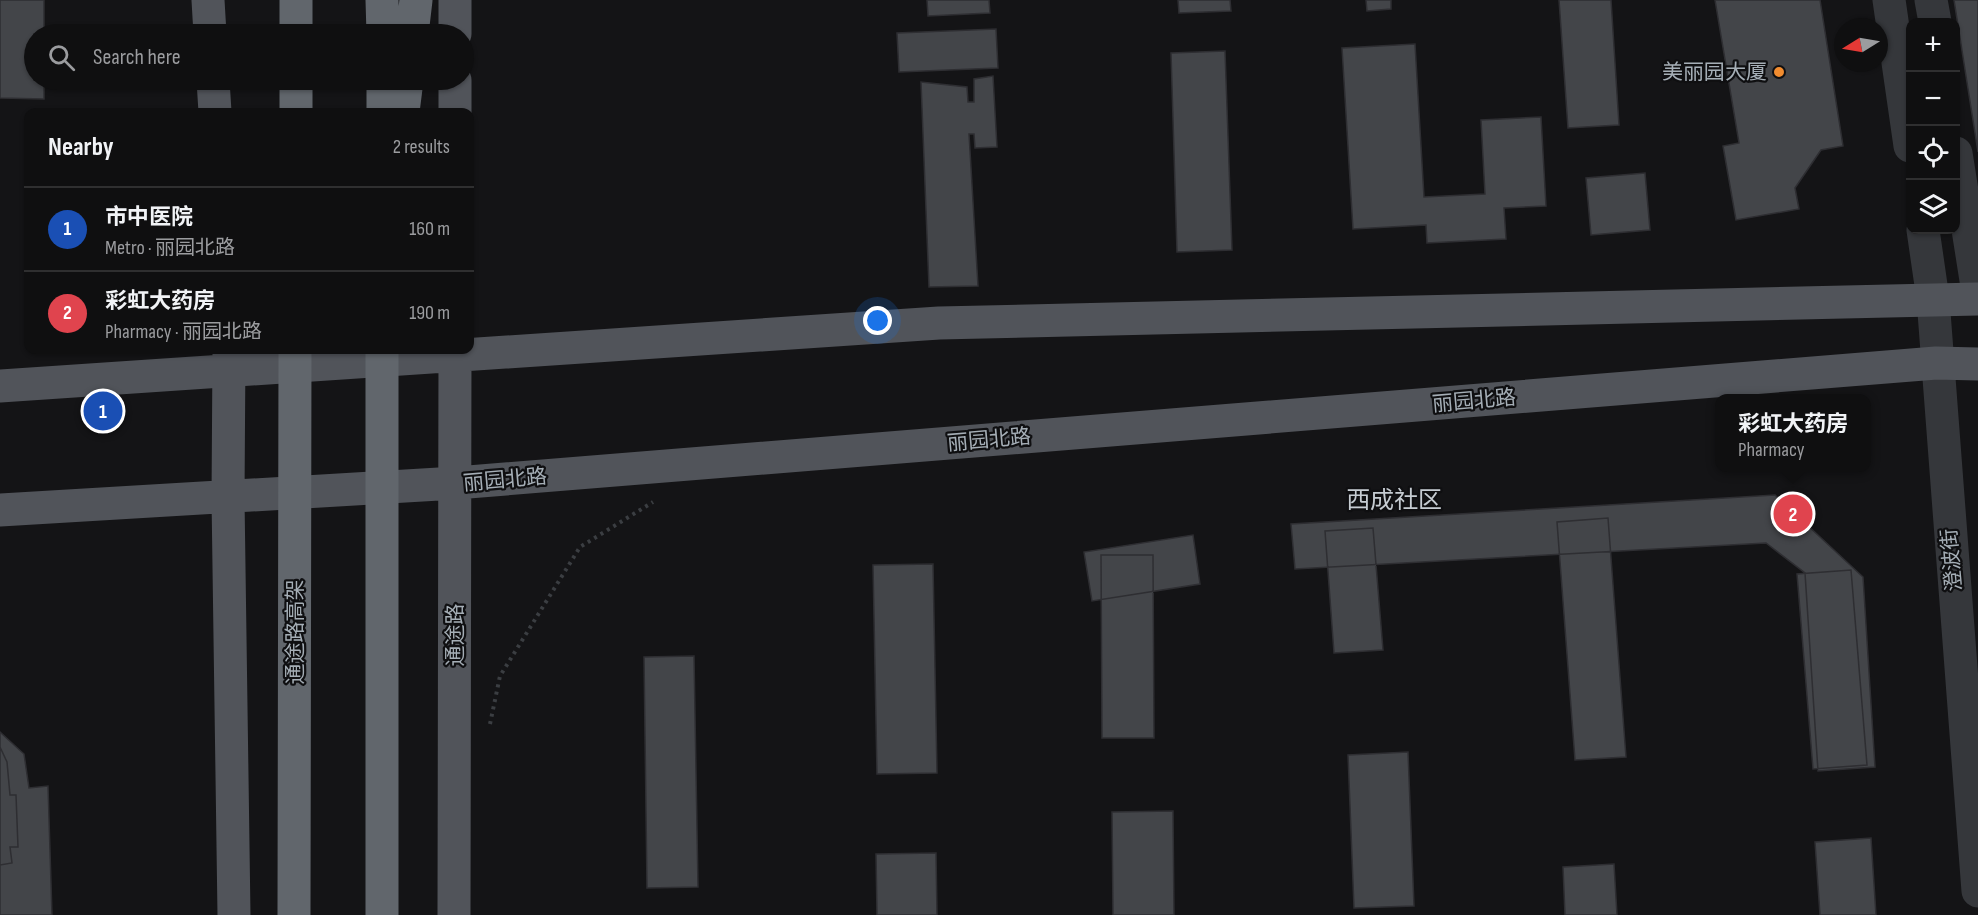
<!DOCTYPE html>
<html lang="en">
<head>
<meta charset="utf-8">
<style>
	:root { --surface:#0f0f10; --page:#1d1d1e; --text:#f1f3f6; --muted:#9b9c9f; --line:#2f2f30; --accent:#f28c2f }
	body { margin:0; font-family:"Sofia Sans Condensed","Noto Sans SC",sans-serif; background:var(--page); color:var(--text) }
	.controls { position:absolute; right:18px; top:18px; display:grid; overflow:hidden; border-radius:12px; box-shadow:0 2px 4px #0004 }
	.controls button { width:54px; height:54px; display:grid; place-items:center; padding:0; border:0; border-bottom:2px solid var(--line); background:var(--surface); color:var(--text); font:30px sans-serif }
	.compass { position:absolute; left:1834px; top:18px; width:54px; height:54px; border-radius:50%; background:var(--surface); box-shadow:0 2px 4px #0004; rotate:259deg }
	.you { position:absolute; left:878px; top:321px; width:21px; height:21px; margin:-15px; border:4px solid #fff; border-radius:50%; background:#1a73e8; box-shadow:0 0 0 9px #1a73e833 }
	.badge { display:grid; place-items:center; width:39px; height:39px; border-radius:50%; background:var(--accent); color:#fff; font-size:20px; font-weight:700 }
	.pin { position:absolute; translate:-50% -50%; border:3px solid #fff; box-shadow:0 2px 6px #0006 }
	.popup { position:absolute; left:1715px; top:394px; width:156px; height:78px; box-sizing:border-box; display:grid; place-content:center; border-radius:12px; background:var(--surface); filter:drop-shadow(0 2px 4px #0005); font-size:20px; white-space:nowrap; color:var(--muted) }
	.popup b { font-size:22px; color:var(--text) }
	.popup::after { content:''; position:absolute; left:50%; top:100%; margin-left:-12px; border:12px solid transparent; border-top-color:var(--surface) }
	.list { margin:0; padding:0; list-style:none }
	h2 { display:flex; justify-content:space-between; align-items:center; height:78px; margin:0; padding:0 24px; font-size:26px }
	h2 small { font-size:20px; font-weight:400; color:var(--muted) }
	.list li { display:grid; grid-template-columns:39px 1fr auto; gap:18px; align-items:center; box-sizing:border-box; height:84px; padding:0 24px; border-top:2px solid var(--line) }
	.list b { display:block; font-size:22px; white-space:nowrap }
	.list p { margin:0; font-size:20px; white-space:nowrap; color:var(--muted) }
	.list em { font-size:20px; font-style:normal; color:var(--muted) }
	.icon { flex:none; width:33px; height:33px; fill:none; stroke:currentColor; stroke-width:2; stroke-linecap:round; stroke-linejoin:round }
	.map { position:relative; flex:none; width:1978px; height:915px; overflow:hidden }
	.search { position:absolute; background:var(--surface); box-shadow:0 2px 4px #0004; left:24px; top:24px; width:450px; height:66px; display:flex; align-items:center; gap:15px; box-sizing:border-box; padding:0 21px; border-radius:33px; color:var(--muted); font-size:22px }
	.panel { position:absolute; background:var(--surface); box-shadow:0 2px 4px #0004; left:24px; top:108px; width:450px; height:246px; border-radius:12px }
	.map>svg:first-child { display:block }
</style>
</head>
<body>
<div class="map">
<svg width="1978" height="915" viewBox="0 0 1978 915">
	<rect width="100%" height="100%" fill="#141416"/>
	<path fill="#434549" stroke="#2e2e32" stroke-width="1.5" d="M0 0H44V34H34V80H44V99L0 98Z
		M927 0H989L990 13 928 16Z
		M1178 0H1230L1231 11 1179 13Z
		M1366 0H1391V9L1367 11Z
		M1559 0H1611L1619 125 1568 128Z
		M1715 0H1820L1843 146 1821 150 1795 188 1799 209 1736 220 1723 146 1739 143Z
		M1954 0H1978V152Z
		M996 29 998 68 899 72 897 33Z
		M1415 44 1424 197 1485 194 1481 120 1541 117 1546 206 1504 208 1506 239 1427 243 1426 225 1353 229 1342 48Z
		M1225 51 1232 250 1177 252 1171 53Z
		M993 76 997 147 975 148 974 134H969L978 286 929 287 921 82 967 87 968 102H974V79Z
		M1645 173 1650 230 1591 235 1586 178Z
		M1775 495 1863 577 1875 767 1818 771 1805 573 1766 543 1295 569 1291 524Z
		M1608 518 1626 757 1575 760 1557 522Z
		M1373 528 1383 650 1334 653 1325 531Z
		M1193 535 1200 584 1092 601 1084 552Z
		M1101 555H1153L1154 738H1102Z
		M933 564 937 773 877 774 873 565Z
		M1851 570 1867 765 1813 769 1797 574Z
		M694 656 698 887 647 888 644 657Z
		M0 732 24 754 29 788 48 786 52 915H0Z
		M0 747 7 762 10 795H16L18 847H10L12 863 0 865Z
		M1408 752 1414 906 1354 908 1348 755Z
		M1173 811 1174 915H1113L1112 812Z
		M1871 838 1876 915H1820L1815 842Z
		M936 853 937 915H877L876 854Z
		M1614 864 1617 915H1565L1563 867Z"/>
	<g fill="none" stroke-linecap="round" stroke-linejoin="round">
		<path stroke="#3b3e42" stroke-width="4" stroke-dasharray="3 4.5" stroke-linecap="butt" d="M490 724 500 676 580 547 653 502"/>
		<path stroke="#35373b" stroke-width="33" d="M1889 0 1910 146
			M1931 0 1935 22
			M1956 153 1978 293
			M1923 230 1933 299 1978 891"/>
		<path stroke="#51545a" stroke-width="33" d="M208 0 210 34
			M455 34V0
			M213 80 215 112
			M455 112V80
			M229 350 228 498 234 915
			M0 386 939 323 1978 299
			M0 510 456 483 1936 363 1978 364
			M454 915 455 350"/>
		<path stroke="#61666c" stroke-width="33" d="M382 0 383 34
			M296 34V0
			M412 34 416 0
			M296 112V80
			M383 112V80
			M403 112 407 80"/>
		<path stroke="#61666c" stroke-width="33" d="M294 915 295 350
			M382 915V350"/>
	</g>
	<circle fill="#f28c2f" stroke="#0f0f11" stroke-width="2" cx="1779" cy="72" r="6"/>
	<g text-anchor="middle" dominant-baseline="central" stroke-width="4.5" stroke-linejoin="round" paint-order="stroke">
		<g font-size="21" fill="#a5aeb6" stroke="#0f0f11" text-anchor="end">
			<text x="1767" y="72">美丽园大厦</text>
		</g>
		<g font-size="21" fill="#a5aeb6" stroke="#0f0f11">
			<text transform="translate(1474 401) rotate(-5)">丽园北路</text>
			<text transform="translate(989 440) rotate(-5)">丽园北路</text>
			<text transform="translate(505 480) rotate(-5)">丽园北路</text>
			<text transform="translate(1952 560) rotate(-95)">澄波街</text>
			<text transform="translate(295 632) rotate(-90)">通途路高架</text>
			<text transform="translate(455 635) rotate(-90)">通途路</text>
		</g>
		<g font-size="24" fill="#c6ccd2" stroke="#0f0f11">
			<text x="1394" y="500">西成社区</text>
		</g>
	</g>
</svg>
<div class="controls">
<button>+</button>
<button>−</button>
<button><svg class="icon" aria-label="locate" viewBox="0 0 24 24"><circle cx="12" cy="12" r="6"/><path d="M12 2v4M12 18v4M2 12h4M18 12h4"/></svg></button>
<button><svg class="icon" aria-label="layers" viewBox="0 0 24 24"><path d="M12 4l9 5-9 5-9-5zM3 14l9 5 9-5"/></svg></button>
</div>
<svg class="compass" viewBox="-18 -18 36 36"><path d="M0-13l5 13h-10z" fill="#e53935"/><path d="M0 13l5-13h-10z" fill="#9b9c9f"/></svg>
<div class="you"></div>
<div class="pin badge" style="left:103px;top:411px;background:#1a4fb4">1</div>
<div class="pin badge" style="left:1793px;top:514px;background:#e0444e">2</div>
<div class="popup"><b>彩虹大药房</b>Pharmacy</div>
<div class="search"><svg class="icon" aria-label="search" viewBox="0 0 24 24"><circle cx="10" cy="10" r="6"/><path d="M15 15l6 6"/></svg>Search here</div>
<section class="panel">
<h2>Nearby<small>2 results</small></h2>
<ul class="list">
<li><span class="badge" style="background:#1a4fb4">1</span><div><b>市中医院</b><p>Metro · 丽园北路</p></div><em>160 m</em></li>
<li><span class="badge" style="background:#e0444e">2</span><div><b>彩虹大药房</b><p>Pharmacy · 丽园北路</p></div><em>190 m</em></li>
</ul>
</section>
</div>
</body>
</html>
